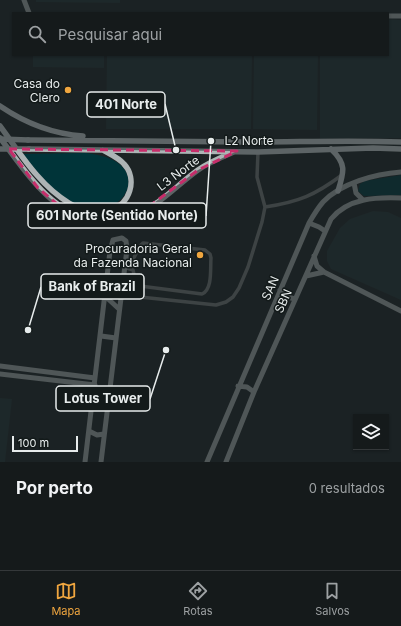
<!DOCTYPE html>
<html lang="pt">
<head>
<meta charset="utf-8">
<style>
	:root { --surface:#151a1b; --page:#222728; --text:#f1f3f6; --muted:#9da1a3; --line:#34383a; --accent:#f0a63f }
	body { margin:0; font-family:Inter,sans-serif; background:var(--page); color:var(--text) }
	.controls { position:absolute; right:12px; bottom:12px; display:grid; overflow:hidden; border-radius:0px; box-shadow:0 1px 3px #0004 }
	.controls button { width:36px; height:36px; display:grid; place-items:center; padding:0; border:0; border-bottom:1px solid var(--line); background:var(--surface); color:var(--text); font:20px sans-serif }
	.scale { position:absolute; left:12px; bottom:10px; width:66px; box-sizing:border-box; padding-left:4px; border:2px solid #e7ecec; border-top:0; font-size:11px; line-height:14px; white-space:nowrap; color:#e7ecec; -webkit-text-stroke:3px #131a1a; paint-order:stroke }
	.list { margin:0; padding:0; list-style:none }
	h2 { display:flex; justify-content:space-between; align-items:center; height:52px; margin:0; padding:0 16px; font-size:17px }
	h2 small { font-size:13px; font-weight:400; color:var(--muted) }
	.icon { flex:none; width:22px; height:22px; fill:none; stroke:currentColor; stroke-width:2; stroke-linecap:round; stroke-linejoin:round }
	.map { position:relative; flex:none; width:401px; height:462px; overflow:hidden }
	.search { position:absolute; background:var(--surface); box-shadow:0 1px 3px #0004; left:12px; right:12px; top:12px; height:44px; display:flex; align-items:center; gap:10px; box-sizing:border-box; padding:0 14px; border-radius:0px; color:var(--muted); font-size:15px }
	.sheet { height:108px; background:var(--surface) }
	nav { display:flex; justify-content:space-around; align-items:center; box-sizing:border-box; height:56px; border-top:1px solid var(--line); background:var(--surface); font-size:11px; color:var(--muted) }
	nav a { display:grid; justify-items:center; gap:2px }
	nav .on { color:var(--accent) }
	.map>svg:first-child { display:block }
</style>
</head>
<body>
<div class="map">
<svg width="401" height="462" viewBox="0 0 401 462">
	<rect width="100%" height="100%" fill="#1c2324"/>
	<path fill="#212f31" d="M36 0H120V3L36 2Z
		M388 19 401 20V138L320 139V55H388Z
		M33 55H104V68L33 67Z
		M107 55H252L251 129H106Z
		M254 55H318L317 130 253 129Z
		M373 211 388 212 401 218V300L331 269 327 261V251L340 228 350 219Z
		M0 398 12 399 5 462H0Z"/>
	<path fill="#003439" d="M86 153C95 154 105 156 113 160 150 179 115 227 72 203 51 191 37 172 23 154Z
		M401 175V195L364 196 358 191 360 184 365 181Z"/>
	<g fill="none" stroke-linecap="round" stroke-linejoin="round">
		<path stroke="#676a6b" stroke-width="3.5" d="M265 207C299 202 315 195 342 175
			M124 267 133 270 136 283 140 286 202 294C213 289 210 268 211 258L210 254 205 250 143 243 139 247 133 260 125 259
			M121 295 216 305 226 302 233 297 239 288 248 267 262 222 265 207 257 177 258 152"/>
		<path stroke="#8e9495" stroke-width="5" d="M24 0 29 13
			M388 16H401
			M354 183 356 193 363 200
			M309 223 319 227 325 231
			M314 256 317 266 324 272 401 311
			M306 276 324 272
			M280 290 284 296 295 299
			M105 296 119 309
			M101 336 116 338
			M0 366 95 378
			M0 374 95 385
			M238 386 247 387 254 392
			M89 431 97 435 104 434
			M85 462 110 251 113 240 122 238 126 241 127 249 101 462
			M207 462 309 223C313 216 317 209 323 202 341 183 375 174 401 172
			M226 462 254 392 331 219C348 198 376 197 401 198"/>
		<path stroke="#adb4b5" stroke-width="5.5" d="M0 106C25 123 53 134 83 136
			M0 126C20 153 39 185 69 203 81 210 97 214 110 210 130 205 138 179 124 164 119 158 110 154 103 150
			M0 138C28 174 57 224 109 220 127 218 143 212 158 202 172 192 184 180 198 170 209 162 222 157 234 152
			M28 140C102 140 176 142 249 142 300 142 350 140 401 142
			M29 149 258 152 373 148 401 149
			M331 149C347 164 344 172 338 191"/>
		<path stroke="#adb4b5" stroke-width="5.5" d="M0 139 28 140
			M0 149H29"/>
	</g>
	<path d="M0 0H401V462H0ZM9 149 237 151 198 170 143 211 104 220 88 218 63 209 38 188Z" fill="#1c2324" fill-opacity=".55" fill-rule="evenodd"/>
	<path fill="none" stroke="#c62d6a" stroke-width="3" stroke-dasharray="8 5" stroke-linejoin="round" d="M9 149 237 151 198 170 143 211 104 220 88 218 63 209 38 188Z"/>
	<g fill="#f0a63f" stroke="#131a1a" stroke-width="1.5">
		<circle cx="68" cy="90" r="4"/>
		<circle cx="200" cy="255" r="4"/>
	</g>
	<g text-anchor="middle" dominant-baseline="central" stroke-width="3" stroke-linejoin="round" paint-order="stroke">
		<g font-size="12" fill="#e7ecec" stroke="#131a1a" text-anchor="end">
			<text x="60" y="83">Casa do<tspan x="60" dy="14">Clero</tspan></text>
			<text x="192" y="248">Procuradoria Geral<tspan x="192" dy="14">da Fazenda Nacional</tspan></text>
		</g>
		<g font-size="12" fill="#e7ecec" stroke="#131a1a">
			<text x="249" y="140">L2 Norte</text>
			<text transform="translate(178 173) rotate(-37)">L3 Norte</text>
			<text transform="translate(270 288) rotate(-66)">SAN</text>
			<text transform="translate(283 301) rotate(-66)">SBN</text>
		</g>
	</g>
	<path fill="none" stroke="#e7ecec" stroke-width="1.5" d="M176 150L165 104M211 141L206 216M28 330L41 287M166 350L150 399"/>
	<g fill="#e7ecec" stroke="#131a1a" stroke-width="1.5">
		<circle cx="176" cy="150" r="4"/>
		<circle cx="211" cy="141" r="4"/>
		<circle cx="28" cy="330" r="4"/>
		<circle cx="166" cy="350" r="4"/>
	</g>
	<g fill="#131a1a" stroke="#e7ecec" stroke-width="1.5">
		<rect x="87" y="92" width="78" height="25" rx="4"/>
		<rect x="28" y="203" width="178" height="25" rx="4"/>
		<rect x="41" y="274" width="103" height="25" rx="4"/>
		<rect x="56" y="386" width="94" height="25" rx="4"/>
	</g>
	<g font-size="13" text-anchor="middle" font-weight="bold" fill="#e7ecec">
		<text x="126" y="109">401 Norte</text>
		<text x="117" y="220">601 Norte (Sentido Norte)</text>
		<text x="92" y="291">Bank of Brazil</text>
		<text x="103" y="403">Lotus Tower</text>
	</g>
</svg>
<div class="controls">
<button><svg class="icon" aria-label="layers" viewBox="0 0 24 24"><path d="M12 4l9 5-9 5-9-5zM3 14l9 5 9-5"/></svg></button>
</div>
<div class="scale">100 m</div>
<div class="search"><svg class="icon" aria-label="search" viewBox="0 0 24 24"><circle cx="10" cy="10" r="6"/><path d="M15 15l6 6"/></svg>Pesquisar aqui</div>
</div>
<section class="sheet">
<h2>Por perto<small>0 resultados</small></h2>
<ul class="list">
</ul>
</section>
<nav>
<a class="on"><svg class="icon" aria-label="map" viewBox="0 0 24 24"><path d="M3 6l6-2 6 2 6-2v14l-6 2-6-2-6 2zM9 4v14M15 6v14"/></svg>Mapa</a>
<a><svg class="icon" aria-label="directions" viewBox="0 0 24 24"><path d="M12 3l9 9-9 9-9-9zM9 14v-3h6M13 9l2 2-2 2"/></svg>Rotas</a>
<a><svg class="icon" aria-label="saved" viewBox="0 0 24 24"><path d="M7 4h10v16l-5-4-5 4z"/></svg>Salvos</a>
</nav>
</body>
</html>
